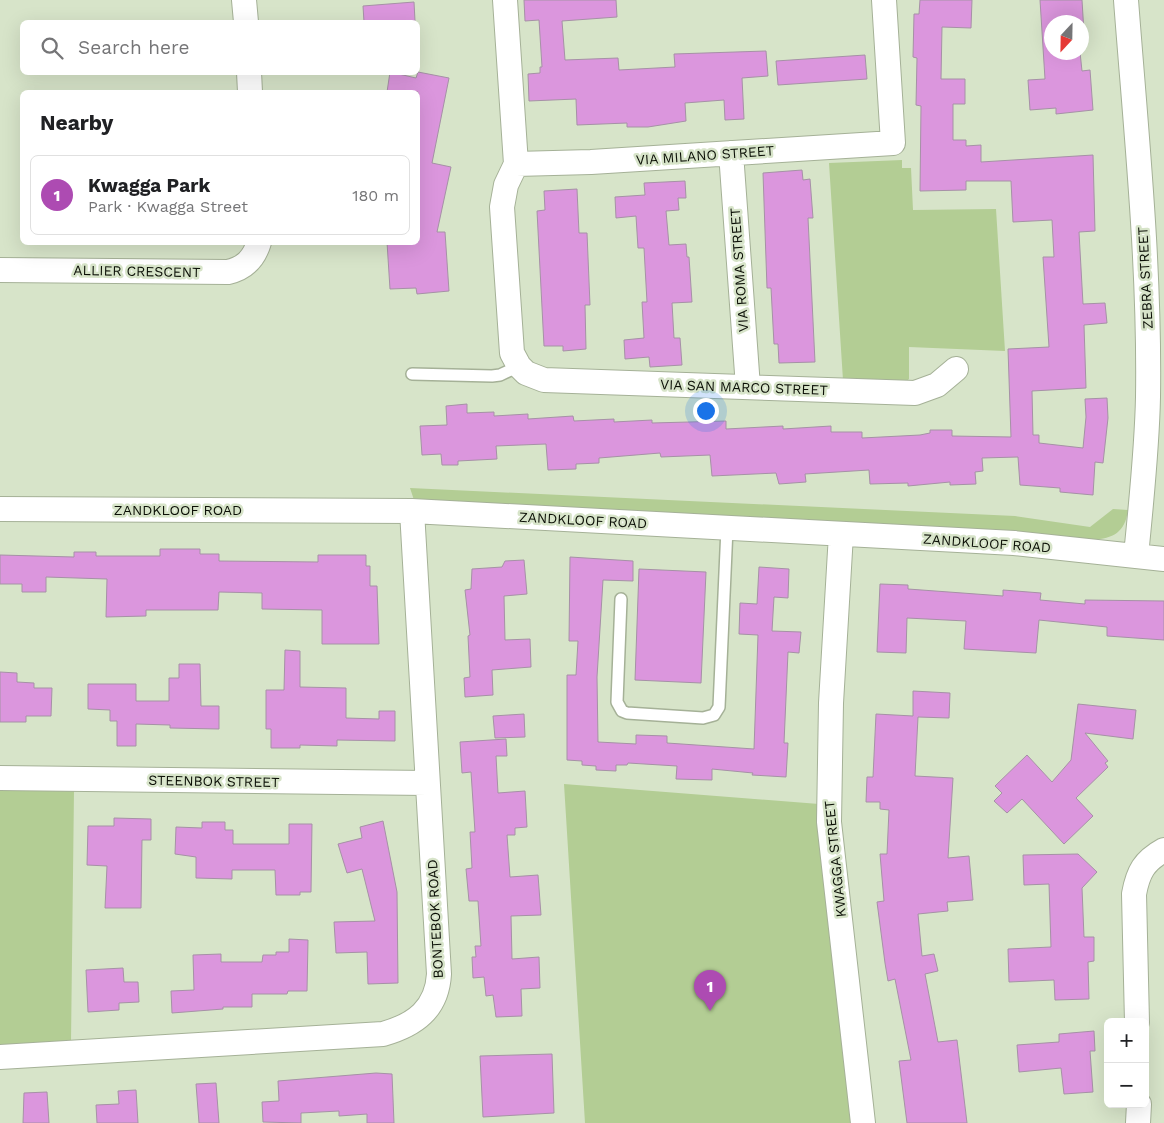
<!DOCTYPE html>
<html lang="en">
<head>
<meta charset="utf-8">
<style>
	:root { --surface:#fff; --page:#f6f6f6; --text:#202124; --muted:#757577; --line:#e0e0e0; --accent:#ad4bb2 }
	body { margin:0; font-family:"Work Sans",sans-serif; background:var(--page); color:var(--text) }
	.controls { position:absolute; right:15px; bottom:15px; display:grid; overflow:hidden; border-radius:8px; box-shadow:0 5px 20px #0002 }
	.controls button { width:45px; height:45px; display:grid; place-items:center; padding:0; border:0; border-bottom:1px solid var(--line); background:var(--surface); color:var(--text); font:25px sans-serif }
	.compass { position:absolute; left:1044px; top:15px; width:45px; height:45px; border-radius:50%; background:var(--surface); box-shadow:0 5px 20px #0002; rotate:202deg }
	.you { position:absolute; left:705px; top:410px; width:18px; height:18px; margin:-12px; border:4px solid #fff; border-radius:50%; background:#1a73e8; box-shadow:0 0 0 8px #1a73e833 }
	.badge { display:grid; place-items:center; width:32px; height:32px; border-radius:50%; background:var(--accent); color:#fff; font-size:16px; font-weight:700 }
	.pin { position:absolute; translate:-50% -41px; filter:drop-shadow(0 1px 2px #0008) }
	.pin::after { content:''; position:absolute; top:26px; width:18px; height:15px; background:inherit; clip-path:polygon(0 0,100% 0,50% 100%) }
	.list { margin:0; padding:0; list-style:none }
	h2 { display:flex; justify-content:space-between; align-items:center; height:65px; margin:0; padding:0 20px; font-size:21px }
	h2 small { font-size:16px; font-weight:400; color:var(--muted) }
	.list li { display:grid; grid-template-columns:32px 1fr auto; gap:15px; align-items:center; box-sizing:border-box; height:80px; margin:0 10px 10px; padding:0 10px; border:1px solid var(--line); border-radius:8px }
	.list b { display:block; font-size:19px; white-space:nowrap }
	.list p { margin:0; font-size:16px; white-space:nowrap; color:var(--muted) }
	.list em { font-size:16px; font-style:normal; color:var(--muted) }
	.icon { flex:none; width:28px; height:28px; fill:none; stroke:currentColor; stroke-width:2; stroke-linecap:round; stroke-linejoin:round }
	.map { position:relative; flex:none; width:1164px; height:1123px; overflow:hidden }
	.search { position:absolute; background:var(--surface); box-shadow:0 5px 20px #0002; left:20px; top:20px; width:400px; height:55px; display:flex; align-items:center; gap:12px; box-sizing:border-box; padding:0 18px; border-radius:8px; color:var(--muted); font-size:19px }
	.panel { position:absolute; background:var(--surface); box-shadow:0 5px 20px #0002; left:20px; top:90px; width:400px; height:155px; border-radius:8px }
	.map>svg:first-child { display:block }
</style>
</head>
<body>
<div class="map">
<svg width="1164" height="1123" viewBox="0 0 1164 1123">
	<rect width="100%" height="100%" fill="#d7e4c9"/>
	<path fill="#b3cd94" d="M902 160V168H911L913 210 996 209 1005 351 909 347V379L901 386 843 380 829 163Z
		M410 488 1015 516 1090 527 1113 509 1128 510C1125 533 1113 538 1093 540L414 500Z
		M564 784 819 804 852 1123H585Z
		M0 788 74 790 71 1042 0 1045Z"/>
	<path fill="#db96dd" stroke="#a691a6" d="M524 0H616L617 17 562 21 565 60 618 58 619 70 675 67 674 54 766 51 768 76 742 78 744 119 725 120 724 100 685 103 686 121 648 127H627V123L577 125 576 99 529 101 528 74 540 73V67H542L539 20 525 21Z
		M920 0H972L971 28 942 27 941 79H965V104H953V140H966V146L981 145V162L1093 155 1095 231 1079 232 1083 304 1105 303 1107 323 1084 325 1086 388 1032 391 1033 435H1039V443L1083 448 1086 417 1085 399 1107 398 1108 418 1103 463 1095 462 1093 495 1060 492V488L1020 485 1018 457 982 458 983 471 975 472 976 484 950 485V482L908 486V483L870 484 869 470 805 474 806 482 779 484 776 473 712 476 710 455 661 457 660 453 599 458V463L576 464V469L548 470 546 444 496 446 497 459 458 461V465H442L441 454 422 455 420 426 447 425 446 406 467 404V413L494 412V416L528 414V419L573 416 574 421 614 419V422L652 420V423L726 421V429L783 426V429L831 426V432H862V438L920 435 930 433V430H952V436L1011 437 1008 349 1049 347 1043 257H1054L1052 220 1013 222 1011 181H966V190L920 191 921 106 916 105 917 58 913 57 914 14H919Z
		M1040 0H1082L1084 33H1082V22H1052V52H1080L1082 71 1090 70 1093 110 1056 114V108L1030 110 1028 80 1045 79Z
		M414 2 415 21 364 22 363 6Z
		M865 55 867 79 778 85 776 61Z
		M390 72 416 78 418 72 449 78 432 163 451 167 437 232H445L449 291 417 294 416 288 390 289 387 242H418V92H387Z
		M802 170 803 180 810 179 813 218H808L815 362 779 363 778 344H774L771 288H767L763 173Z
		M685 181 686 198H678L679 210 666 211 669 245 686 244 687 257H689L692 302 672 303 674 338H680L682 365 650 367 649 357 625 359 624 340 644 338 642 302H647L644 248H638L636 216 616 218 615 197 645 195 644 183Z
		M577 189 579 233H587L590 305H585L586 349 563 351V346H544L537 211 545 210 544 191Z
		M160 549H200V554H219V561L318 562V555H366V566H370V586H377L379 644H322V610L262 609V593L219 592 218 610H146V616L106 617 107 579 46 577V592H22V584H0V555L74 557V552H96V556H160Z
		M570 557 633 561V581L603 580 597 677 598 742 636 744V735L667 736V743L754 749 758 635 739 634 740 603 757 604 759 567 789 569 788 598 774 597 772 631 801 632 799 653 788 652 784 743H788L786 777 752 775 753 773 712 769V780L676 779 677 766 628 763 627 765H616V771L596 770V766L582 765V761L567 760V675H576L578 641H569Z
		M524 560 527 594 504 596 505 640 530 639 531 667 492 670 493 695 465 697 464 678 470 677 468 636 470 635 465 590 471 589 472 569 502 567 505 561Z
		M639 569 706 572 701 683 635 680Z
		M880 584 908 585V589L1003 596V590L1041 593 1040 600 1085 604V600L1164 601V640L1107 636V627L1039 620 1036 653 964 649 966 621 907 618 906 653 877 652Z
		M285 650 300 651V687L346 688V718L379 719V711H395V741L337 740V746L300 745V748H271V729H266V690H284Z
		M179 664H200L201 706H219V729L170 728V725L136 724V746H117V721H110V710L88 709V684H136V701H169V678H179Z
		M0 672 17 673V682L34 683V688H52L51 716H26V722H0Z
		M913 691 950 693 949 718 918 717 915 776 953 778 948 858 969 856 973 900 947 902 948 911 918 914 922 956 934 954 938 971 925 974 938 1042 957 1040 967 1123H907L899 1061 911 1060 895 979 888 981 885 963 877 902 884 901 880 854H887L889 810 880 809V802H866L867 777H873L876 714 913 716Z
		M1078 704 1136 710 1133 739 1085 733 1108 761 1105 763 1108 767 1076 798 1093 816 1064 844 1022 799 1007 813 994 801 1002 793 995 786 1027 755 1052 782 1071 760Z
		M524 714 525 737 495 738 493 716Z
		M506 739 507 756H496L498 793 525 791 527 827 515 828V835H507L510 877 538 875 541 915 511 916 512 959 539 957 540 988 521 989 522 1016 496 1017 493 995 486 996 484 977 473 978 472 957H476L475 946H481L478 901H469L466 869 472 868 470 832H475L471 772 462 773 460 742Z
		M114 818 151 819V840H142L141 908H105L107 866 87 865 88 826H114Z
		M383 821 397 892 398 983 368 984 367 952 336 953 334 922 375 921 362 869 347 873 338 844 362 838 360 827Z
		M202 822H225V830H233V844H289V824H312L311 892H300V895H276L275 870H232V879L196 878V857L175 854 176 827 202 828Z
		M1078 854 1097 872 1082 888 1084 937H1094V961L1088 962 1089 999 1055 1000 1054 980 1009 982 1008 949 1051 947 1049 884 1024 885 1023 855Z
		M289 939 308 940 307 991H288L287 994H252V1007H223V1009L172 1013 171 991 194 990 193 955 221 954V962H262L263 955H276V952H289Z
		M123 968 124 982H138L139 1002 119 1003V1010L88 1012 86 970Z
		M1094 1031 1095 1051H1090L1093 1092 1064 1094 1061 1068 1019 1072 1017 1045 1059 1042V1034Z
		M552 1054 554 1113 483 1117 480 1056Z
		M376 1073 392 1074 394 1123H367V1114L339 1116V1111L301 1113V1123L263 1122 262 1102 279 1101 278 1081Z
		M216 1083 219 1123H199L196 1084Z
		M136 1090 138 1123H97L96 1105 119 1104 118 1091Z
		M47 1092 49 1123H23L24 1093Z"/>
	<g fill="none" stroke-linecap="round" stroke-linejoin="round">
		<g stroke="#a5b197" stroke-width="14">
			<path id="lane" d="M412 374 492 376 500 375 519 366
				M621 599 617 702 622 711 627 713 703 718 714 715 719 707 727 528"/>
		</g>
		<g stroke="#a5b197" stroke-width="26">
			<path id="street" d="M244 0 246 22
				M505 0 516 164 506 185 502 207 512 353 519 366 526 373 544 380 915 393 937 385 956 369
				M1126 0C1136 132 1150 265 1148 397 1147 450 1141 503 1136 556
				M249 72 250 92
				M731 153 748 387
				M516 164 591 162 893 143 884 0
				M0 270 228 272C245 268 254 259 259 242
				M0 509 412 511 1014 543 1164 559
				M841 534 831 703 829 822 863 1123
				M0 778 427 783
				M1137 1022 1134 894C1138 872 1144 861 1164 850
				M0 1057 383 1034C415 1025 437 1009 439 974L412 511
				M1138 1123 1139 1104"/>
		</g>
		<use href="#lane" stroke="#fff" stroke-width="11"/>
		<use href="#street" stroke="#fff" stroke-width="24"/>
	</g>
	<g text-anchor="middle" dominant-baseline="central" stroke-width="5" stroke-linejoin="round" paint-order="stroke">
		<g font-size="14" fill="#0b0f06" stroke="#d7e4c9">
			<text transform="translate(705 155) rotate(-4)">VIA MILANO STREET</text>
			<text transform="translate(739 270) rotate(-94)">VIA ROMA STREET</text>
			<text transform="translate(137 271) rotate(1)">ALLIER CRESCENT</text>
			<text transform="translate(1145 278) rotate(-93)">ZEBRA STREET</text>
			<text transform="translate(744 387) rotate(2)">VIA SAN MARCO STREET</text>
			<text x="178" y="510">ZANDKLOOF ROAD</text>
			<text transform="translate(583 520) rotate(3)">ZANDKLOOF ROAD</text>
			<text transform="translate(987 543) rotate(4)">ZANDKLOOF ROAD</text>
			<text transform="translate(214 781) rotate(1)">STEENBOK STREET</text>
			<text transform="translate(835 859) rotate(-96)">KWAGGA STREET</text>
			<text transform="translate(435 919) rotate(-93)">BONTEBOK ROAD</text>
		</g>
	</g>
</svg>
<div class="controls">
<button>+</button>
<button>−</button>
</div>
<svg class="compass" viewBox="-18 -18 36 36"><path d="M0-13l5 13h-10z" fill="#e53935"/><path d="M0 13l5-13h-10z" fill="#757577"/></svg>
<div class="you"></div>
<div class="pin badge" style="left:710px;top:1011px">1</div>
<div class="search"><svg class="icon" aria-label="search" viewBox="0 0 24 24"><circle cx="10" cy="10" r="6"/><path d="M15 15l6 6"/></svg>Search here</div>
<section class="panel">
<h2>Nearby<small></small></h2>
<ul class="list">
<li><span class="badge">1</span><div><b>Kwagga Park</b><p>Park · Kwagga Street</p></div><em>180 m</em></li>
</ul>
</section>
</div>
</body>
</html>
